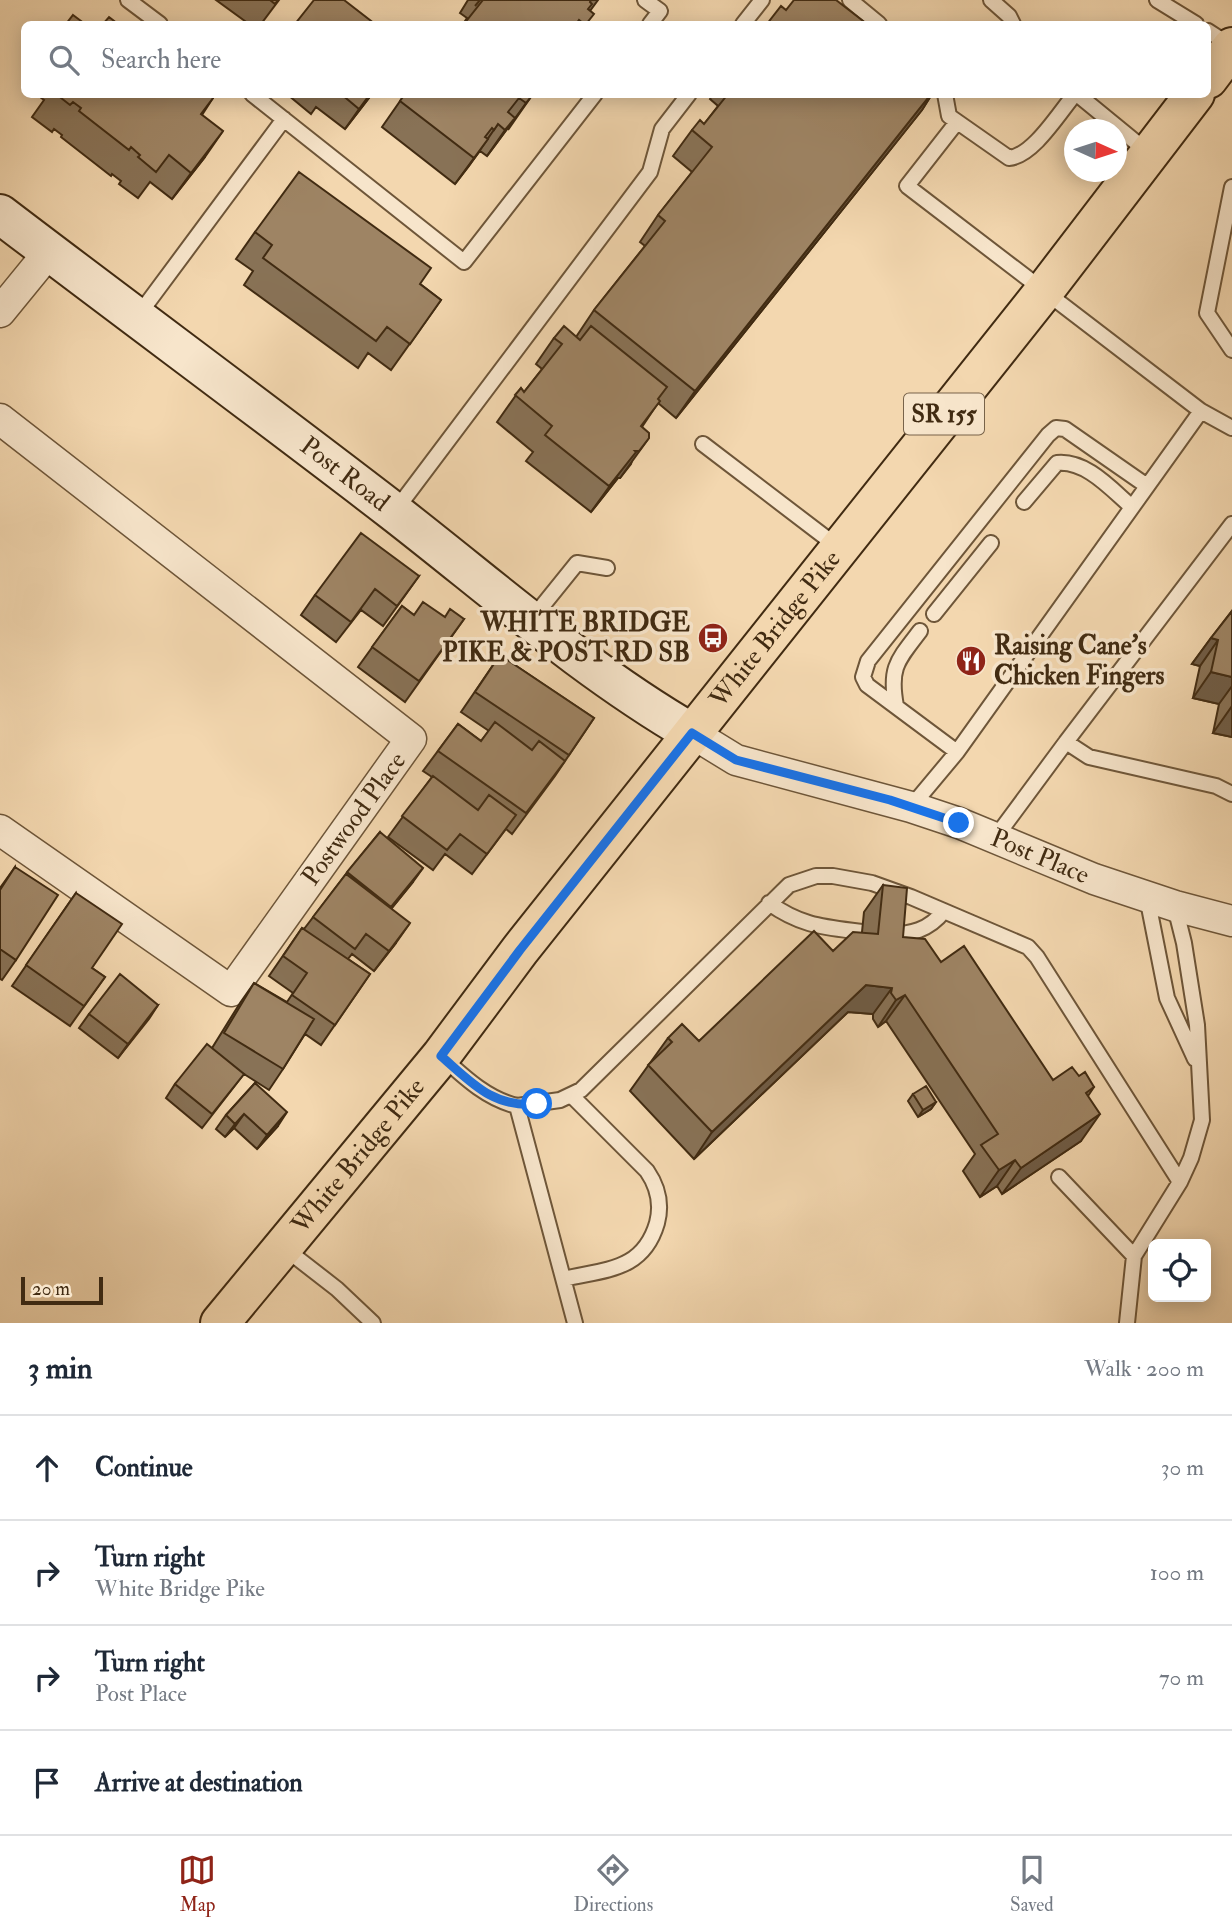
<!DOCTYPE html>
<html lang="en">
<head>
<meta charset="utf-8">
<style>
	:root { --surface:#fff; --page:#f2f2f3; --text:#1f2937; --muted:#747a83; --line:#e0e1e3; --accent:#8f2418 }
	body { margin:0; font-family:"IM FELL Double Pica",serif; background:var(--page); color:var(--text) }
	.controls { position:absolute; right:21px; bottom:21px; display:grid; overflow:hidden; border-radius:10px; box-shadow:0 4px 18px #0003 }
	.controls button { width:63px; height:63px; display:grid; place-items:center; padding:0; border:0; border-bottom:2px solid var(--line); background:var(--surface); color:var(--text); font:35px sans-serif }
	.compass { position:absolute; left:1064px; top:119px; width:63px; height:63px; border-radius:50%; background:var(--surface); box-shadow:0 4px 18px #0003; rotate:93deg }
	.scale { position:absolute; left:21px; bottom:18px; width:82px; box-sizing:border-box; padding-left:7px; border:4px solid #412b12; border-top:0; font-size:19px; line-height:24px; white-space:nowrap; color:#412b12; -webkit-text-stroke:5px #f7e5cb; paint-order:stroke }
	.stop { position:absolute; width:21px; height:21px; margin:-16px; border:5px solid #1a73e8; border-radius:50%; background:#fff }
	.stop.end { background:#1a73e8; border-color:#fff; box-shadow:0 2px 7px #0008 }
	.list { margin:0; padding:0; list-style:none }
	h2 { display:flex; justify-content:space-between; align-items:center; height:91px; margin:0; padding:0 28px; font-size:30px }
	h2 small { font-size:23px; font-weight:400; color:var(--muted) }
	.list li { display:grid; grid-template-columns:46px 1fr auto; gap:21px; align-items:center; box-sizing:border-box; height:105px; padding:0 28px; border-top:2px solid var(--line) }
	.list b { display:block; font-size:26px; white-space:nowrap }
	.list p { margin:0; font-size:23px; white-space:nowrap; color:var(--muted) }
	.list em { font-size:23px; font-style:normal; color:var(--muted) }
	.icon { flex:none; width:38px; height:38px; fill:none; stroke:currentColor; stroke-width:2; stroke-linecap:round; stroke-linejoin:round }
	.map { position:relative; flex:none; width:1232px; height:1323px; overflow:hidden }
	.search { position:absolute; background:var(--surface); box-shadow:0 4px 18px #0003; left:21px; right:21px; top:21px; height:77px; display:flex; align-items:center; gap:18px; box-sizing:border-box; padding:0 24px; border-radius:10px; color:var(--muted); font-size:26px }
	.sheet { height:511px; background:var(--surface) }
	nav { display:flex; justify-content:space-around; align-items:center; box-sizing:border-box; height:98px; border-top:2px solid var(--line); background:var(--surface); font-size:19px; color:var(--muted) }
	nav a { display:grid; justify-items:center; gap:4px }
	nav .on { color:var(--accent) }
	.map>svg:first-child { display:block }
</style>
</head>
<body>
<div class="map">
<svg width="1232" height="1323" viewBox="0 0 1232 1323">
	<rect width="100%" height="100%" fill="#f3d7af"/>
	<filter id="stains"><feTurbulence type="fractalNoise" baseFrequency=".00286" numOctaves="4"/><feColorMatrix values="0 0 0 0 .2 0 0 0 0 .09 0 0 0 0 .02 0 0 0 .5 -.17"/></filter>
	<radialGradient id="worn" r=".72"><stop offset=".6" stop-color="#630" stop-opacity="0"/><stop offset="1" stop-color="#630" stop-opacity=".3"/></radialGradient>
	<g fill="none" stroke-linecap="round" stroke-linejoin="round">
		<g stroke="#6e5639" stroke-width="18">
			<path id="lane" d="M128 0 160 24
				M645 0 660 11 650 24
				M850 0 879 24
				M991 0 1009 16 1013 24
				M1157 0 1196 24
				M743 24 762 0
				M1208 31 1231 46
				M252 94 464 262 595 94
				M945 94 949 116 1009 158C1033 156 1059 113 1075 94
				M1077 94 1149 153
				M957 122 907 186 1201 411 1232 428
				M1232 187 1207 313 1232 350
				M137 317 284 119
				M703 444 838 547
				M1024 502 1057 463C1086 460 1111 489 1132 507
				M395 511 650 172 662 129 689 94
				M934 614 991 543
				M531 620 577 563 607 568
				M896 706C889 668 897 661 920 631
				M1066 742 1232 524
				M957 752 867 685 863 677 868 661 1048 435 1056 428 1065 429 1147 486
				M911 807 957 752 1201 411
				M995 838 1066 742 1089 757 1216 786 1232 794
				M1147 897 1167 998 1195 1059
				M769 903C801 926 824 927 862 932
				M887 934C911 935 929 930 944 911
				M442 1057C464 1077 487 1099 517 1106L575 1323
				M517 1106 560 1100 581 1090 789 885 816 876H833L872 883 911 897 1028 947 1037 957 1180 1182
				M1059 1177 1134 1256
				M283 1247 337 1289 373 1323
				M564 1279C606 1269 643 1271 657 1223 662 1204 658 1187 647 1171L572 1096
				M1127 1323 1134 1256 1180 1182 1191 1158 1202 1120 1197 1025 1184 943 1175 907"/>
		</g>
		<g stroke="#6e5639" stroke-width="33">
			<g id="street">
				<path d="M0 312 49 252"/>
				<path d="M0 419 411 739 231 991 0 830"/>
				<path id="s1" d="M692 733 736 760 911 807 959 823 1094 879 1175 906 1232 921"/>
			</g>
		</g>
		<g stroke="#412b12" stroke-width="42">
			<g id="secondary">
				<path id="s2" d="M0 214C131 314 263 411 394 512 492 588 585 671 692 733"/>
			</g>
		</g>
		<g stroke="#412b12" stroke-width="42">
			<g id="primary">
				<path d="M1208 79 1232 47"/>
				<path id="s3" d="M220 1323 441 1056 520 950 1045 290 1195 94"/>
			</g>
		</g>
		<use href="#lane" stroke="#f7e5cb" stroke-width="14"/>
		<use href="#street" stroke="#f7e5cb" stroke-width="30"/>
		<use href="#secondary" stroke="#f7e5cb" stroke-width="38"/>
		<use href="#primary" stroke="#f3d7af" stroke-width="38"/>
	</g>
	<path fill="#887256" stroke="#412b12" stroke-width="2" d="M216 0H279L261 24H249Z
		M468 0H480L475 6 480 0H598L590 11 587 24H463L467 18 460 13Z
		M36 94H208L213 98 202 115 205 157 172 199 150 182 138 198 119 184 121 181 112 174 111 176 61 137 62 135 54 129 52 132 32 117 44 100Z
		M288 94H372L345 129 316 107 311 114 288 95Z
		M405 94H533L487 156 480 151 455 184 382 127Z
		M713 94H932L922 110 676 418 658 403 642 427 631 464 620 478H618L591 512 526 461 533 452 497 422 521 388 524 392 542 369 536 364 554 338 576 337 594 310 645 246 640 242 658 215 692 172 673 156 692 130 704 124 718 106 710 99Z
		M255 232 420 284 441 300 391 370 368 353 358 368 244 285 253 271 236 259Z
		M419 576 383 626 361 610 336 642 301 615 315 595Z
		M402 606 414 615 445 617 464 619 405 702 358 667Z
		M1232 611V737L1213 733 1219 704 1193 698 1200 666 1192 664 1211 638Z
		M500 655 594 718 555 776 512 834 506 829 472 874 445 854 433 870 388 837 432 777 423 771 458 724 481 741 489 731 461 712Z
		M380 832 413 882 391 909 396 943 374 971 352 954 348 959 370 974 321 1045 305 1034 283 1069 269 1090 244 1074 202 1128 166 1098 175 1084 212 1048 240 1003 254 983 287 1002 293 993 269 976 302 928 304 929 346 874Z
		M15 867 16 960 2 980 0 979V888Z
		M883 885 903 937 941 962 1053 1080 1079 1076 1094 1087 1088 1096 1081 1141 1002 1194 997 1186 980 1197 963 1171 975 1154 886 1021 878 1027 873 1019V1014L848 1012 694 1159 630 1091 668 1038 699 1041 862 932 864 912Z
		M76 893 92 968 105 977 70 1026 12 986Z
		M158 1005 118 1058 79 1028 89 1014Z
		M255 1083 278 1126 257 1149 234 1128 225 1137 216 1129 226 1115Z
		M913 1094 936 1102 931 1109 918 1117 908 1101Z"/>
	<path fill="#6f5c46" stroke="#412b12" stroke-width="2" d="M370 94H372L345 129 359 109Z
		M533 94 517 117 508 130 526 103Z
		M931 94H932L922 110 676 418 695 391Z
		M515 118 496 144 487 156 505 130Z
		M498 124 469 166 455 184 474 158Z
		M223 131 205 157 172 199 191 173Z
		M649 438 620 478H618L591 512 635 451Z
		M1211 638 1218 640 1200 666 1192 664Z
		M1211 672 1232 677V686L1219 704 1193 698Z
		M1232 706V737L1213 733Z
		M423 868 413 882 381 921 391 907Z
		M410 923 396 943 374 971Z
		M866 985 892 988 873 1014 848 1012 694 1159 712 1132Z
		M905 995 886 1021 878 1027 896 1000Z
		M158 1005 149 1019 118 1058 128 1044Z
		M936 1102 931 1109 918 1117 923 1110Z
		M287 1112 278 1126 257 1149 267 1135Z
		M244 1114 234 1128 225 1137 235 1124Z
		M1100 1114 1081 1141 1002 1194 1021 1168Z
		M1015 1160 997 1186 980 1197 999 1170Z"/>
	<path fill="#9e8464" stroke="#412b12" stroke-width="2" d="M270 0H278L275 4Z
		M314 0H344L375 24H295Z
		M483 0H591L590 2 592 4 588 9 594 14 586 24H584L579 20 576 24H464Z
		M794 0H836L867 24H767L781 6 786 10Z
		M73 15 85 24H66Z
		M109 17 118 24H103Z
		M56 94H208L213 98 201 114 223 131 191 173 169 155 156 172 138 157 140 155 131 147 129 150 79 111 81 108 73 102 70 105Z
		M341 94H370L359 109Z
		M405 94H533L526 103 519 98 508 112 515 118 505 130 498 124 494 130 492 128 485 137 488 139 474 158 400 101Z
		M728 94H931L695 391 594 310 665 221 658 215 712 147 692 130 700 120 704 124Z
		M299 172 431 268 420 284 441 300 410 344 387 327 376 341 263 258 272 245 255 232Z
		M564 326 580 340 591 326 667 387 658 399 660 401 641 426 649 433V438L639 451H635L636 452 609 486 545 435 552 426 515 395 521 388 524 392 562 344 554 338Z
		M361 533 419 576 397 606 375 589 351 622 315 595Z
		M423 602 445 617 450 609 464 619 419 681 372 647 402 606 414 615Z
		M1232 611V677L1211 672 1218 640 1211 638Z
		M500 655 594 718 569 755 475 692Z
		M495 722 532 750 539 741 565 761 526 813 438 751 458 724 481 741Z
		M433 776 478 810 489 795 516 815 487 854 460 834 447 850 402 816Z
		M380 832 423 868 391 907 347 872Z
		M15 867 58 895 16 960 0 949V890Z
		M346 874 410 923 389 951 366 934 355 949 313 917Z
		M883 885 907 888 903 937 925 939 941 962 964 946 1053 1080 1072 1067 1079 1076 1085 1072 1094 1087 1086 1093 1100 1114 1021 1168 1015 1160 999 1170 981 1145 998 1134 905 995 896 1000 891 993 892 988 866 985 712 1132 648 1065 672 1042 668 1038 682 1024 699 1041 814 931 833 951 853 932 878 934Z
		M76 893 122 924 92 968 105 977 84 1006 26 965Z
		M302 928 370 974 335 1025 292 995 307 973 283 956Z
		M120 974 158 1005 128 1044 89 1014Z
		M254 983 314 1019 283 1069 224 1033Z
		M207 1044 244 1074 212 1114 175 1084Z
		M255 1083 287 1112 267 1135 244 1114 235 1124 226 1115Z
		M926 1086 936 1102 923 1110 913 1094Z"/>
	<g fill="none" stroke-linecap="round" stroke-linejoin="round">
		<path stroke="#1a73e8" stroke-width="9" d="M537 1104C493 1108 472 1083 441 1056L520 950 692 733 736 760 890 800 959 823"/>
	</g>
	<defs>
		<g id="bus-disc" transform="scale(1.575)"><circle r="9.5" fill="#8f2418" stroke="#f7e5cb"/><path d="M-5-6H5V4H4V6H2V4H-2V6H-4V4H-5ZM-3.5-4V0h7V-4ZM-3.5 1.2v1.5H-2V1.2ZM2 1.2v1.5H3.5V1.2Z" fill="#fff"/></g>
		<g id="restaurant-disc" transform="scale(1.575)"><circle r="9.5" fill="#8f2418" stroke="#f7e5cb"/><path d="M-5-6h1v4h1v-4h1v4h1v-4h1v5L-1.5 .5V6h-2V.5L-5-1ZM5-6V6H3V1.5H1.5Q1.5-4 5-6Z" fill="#fff"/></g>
	</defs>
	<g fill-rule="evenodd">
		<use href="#bus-disc" x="713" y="638"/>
		<use href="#restaurant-disc" x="971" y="661"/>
	</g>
	<g text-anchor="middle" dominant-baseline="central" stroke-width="7" stroke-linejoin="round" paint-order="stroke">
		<rect fill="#f7e5cb" stroke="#78634a" stroke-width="2" x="904" y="393.5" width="80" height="41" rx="5"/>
		<g font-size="24" font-weight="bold" fill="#412b12">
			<text x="944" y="414">SR 155</text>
		</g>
		<g font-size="26" fill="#412b12" stroke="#f7e5cb">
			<text stroke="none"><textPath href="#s2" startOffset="432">Post Road</textPath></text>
			<text stroke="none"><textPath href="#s3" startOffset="889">White Bridge Pike</textPath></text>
			<text transform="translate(354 819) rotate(-54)">Postwood Place</text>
			<text stroke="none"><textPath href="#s1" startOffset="371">Post Place</textPath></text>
			<text stroke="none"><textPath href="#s3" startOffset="217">White Bridge Pike</textPath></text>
		</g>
		<g font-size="26" font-weight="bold" fill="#412b12" stroke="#f7e5cb" text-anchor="end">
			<text x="690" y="623">WHITE BRIDGE<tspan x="690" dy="30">PIKE &amp; POST RD SB</tspan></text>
			<text x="994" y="646" text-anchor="start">Raising Cane's<tspan x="994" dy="30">Chicken Fingers</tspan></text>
		</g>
	</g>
	<rect width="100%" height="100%" filter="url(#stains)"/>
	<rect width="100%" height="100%" fill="url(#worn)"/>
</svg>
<div class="controls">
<button><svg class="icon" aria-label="locate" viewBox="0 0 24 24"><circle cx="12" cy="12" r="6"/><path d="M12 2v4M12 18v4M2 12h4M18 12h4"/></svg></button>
</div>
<svg class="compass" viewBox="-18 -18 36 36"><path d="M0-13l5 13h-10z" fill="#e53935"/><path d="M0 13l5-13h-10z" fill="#747a83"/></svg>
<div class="scale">20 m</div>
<div class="stop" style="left:537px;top:1104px"></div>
<div class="stop end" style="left:959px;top:823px"></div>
<div class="search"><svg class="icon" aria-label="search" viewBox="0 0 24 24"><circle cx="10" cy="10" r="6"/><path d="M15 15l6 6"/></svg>Search here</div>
</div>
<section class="sheet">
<h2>3 min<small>Walk · 200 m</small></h2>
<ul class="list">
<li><svg class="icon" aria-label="ahead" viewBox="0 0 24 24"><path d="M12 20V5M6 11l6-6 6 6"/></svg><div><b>Continue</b></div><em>30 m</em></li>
<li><svg class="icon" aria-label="right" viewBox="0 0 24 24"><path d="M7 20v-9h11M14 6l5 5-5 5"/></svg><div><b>Turn right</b><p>White Bridge Pike</p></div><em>100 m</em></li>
<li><svg class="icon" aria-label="right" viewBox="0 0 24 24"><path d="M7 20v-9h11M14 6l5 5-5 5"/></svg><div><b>Turn right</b><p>Post Place</p></div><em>70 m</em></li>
<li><svg class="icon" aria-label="arrive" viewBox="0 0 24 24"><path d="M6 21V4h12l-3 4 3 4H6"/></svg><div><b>Arrive at destination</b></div></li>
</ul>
</section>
<nav>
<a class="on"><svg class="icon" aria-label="map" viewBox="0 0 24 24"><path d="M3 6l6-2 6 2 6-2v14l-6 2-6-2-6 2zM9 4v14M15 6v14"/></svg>Map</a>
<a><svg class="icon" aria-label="directions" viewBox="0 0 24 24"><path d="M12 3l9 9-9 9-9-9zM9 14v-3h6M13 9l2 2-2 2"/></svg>Directions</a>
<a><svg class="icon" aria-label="saved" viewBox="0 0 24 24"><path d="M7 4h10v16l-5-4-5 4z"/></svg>Saved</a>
</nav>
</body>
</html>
